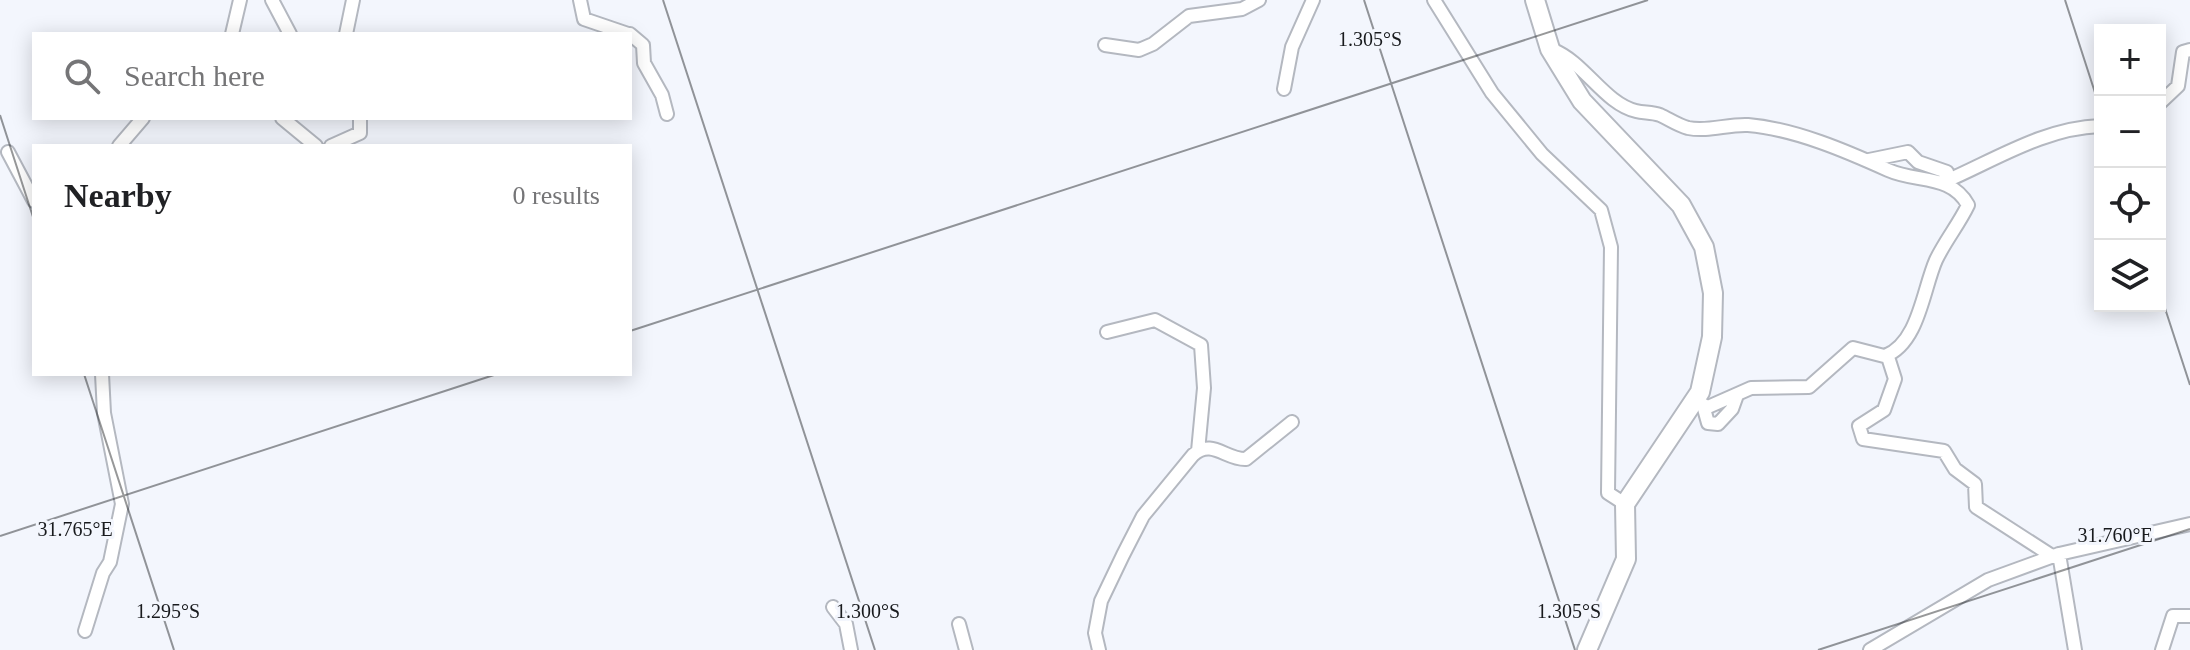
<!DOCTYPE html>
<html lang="en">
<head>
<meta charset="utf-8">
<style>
	:root { --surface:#fff; --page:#f2f2f2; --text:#202124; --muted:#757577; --line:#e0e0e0 }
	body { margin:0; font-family:Georgia,serif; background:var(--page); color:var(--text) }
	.controls { position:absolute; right:24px; top:24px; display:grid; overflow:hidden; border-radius:0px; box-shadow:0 4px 20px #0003 }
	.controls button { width:72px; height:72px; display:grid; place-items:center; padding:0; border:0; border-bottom:2px solid var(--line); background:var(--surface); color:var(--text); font:40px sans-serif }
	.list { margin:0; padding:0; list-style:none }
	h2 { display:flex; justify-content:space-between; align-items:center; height:104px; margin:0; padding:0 32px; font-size:34px }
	h2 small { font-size:26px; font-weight:400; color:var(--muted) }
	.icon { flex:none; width:44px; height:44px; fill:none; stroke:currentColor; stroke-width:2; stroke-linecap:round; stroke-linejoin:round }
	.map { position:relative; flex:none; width:2190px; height:650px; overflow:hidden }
	.search { position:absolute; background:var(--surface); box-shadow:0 4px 20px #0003; left:32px; top:32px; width:600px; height:88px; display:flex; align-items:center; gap:20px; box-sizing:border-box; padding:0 28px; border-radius:0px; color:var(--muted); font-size:30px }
	.panel { position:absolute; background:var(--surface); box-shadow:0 4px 20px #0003; left:32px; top:144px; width:600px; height:232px; border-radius:0px }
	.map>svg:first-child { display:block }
</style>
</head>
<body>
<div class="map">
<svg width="2190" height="650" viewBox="0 0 2190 650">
	<rect width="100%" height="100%" fill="#f3f6fd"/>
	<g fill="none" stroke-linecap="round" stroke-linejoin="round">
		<g stroke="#b4b8c0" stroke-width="16">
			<path id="minor" d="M272 0 290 34
				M580 0 584 19 628 34
				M1434 0 1492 93 1542 154 1601 210 1611 247 1608 493 1625 504
				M232 34 240 0
				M346 34 353 0
				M630 34 643 45 644 63 662 95 667 114
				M1105 45 1139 50 1153 44 1189 16 1242 9 1259 0
				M1553 50C1584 62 1605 104 1636 111 1644 113 1652 112 1660 115 1669 119 1677 125 1688 128 1709 132 1727 124 1748 125 1795 129 1846 151 1888 170 1917 183 1951 174 1968 205 1959 224 1945 241 1936 260 1923 289 1919 343 1885 356
				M1284 89 1292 47 1313 0
				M2160 103 2178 86 2183 52 2190 50
				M282 118 316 146
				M119 146 143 118
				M331 146 360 133V118
				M8 152 34 201
				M1869 160 1908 152 1918 162 1947 172 1944 182
				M1944 182C1995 160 2044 128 2100 126
				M1107 332 1155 320 1201 345 1204 388 1198 451
				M1696 401 1708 407 1751 388 1809 387 1853 348 1888 357 1895 379 1884 410 1859 426 1863 439 1944 451 1955 469 1975 484 1976 507 2052 556
				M1703 405 1708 423 1718 424 1732 409 1737 395
				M2059 554 2075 650
				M833 607 846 624 851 650
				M959 624 966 650
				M85 631 103 573 110 562 122 504 104 413 102 374
				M1099 650 1095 633 1101 601 1123 555 1143 516 1193 455C1212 438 1226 460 1246 459L1292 422
				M1870 650 1988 580 2059 554 2190 524
				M2162 650 2173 616H2190"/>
		</g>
		<g stroke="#b4b8c0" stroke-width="22">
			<path id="highway" d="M1535 0 1550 49 1582 101 1681 205 1704 247 1713 293 1712 337 1700 392 1625 504 1626 559 1587 650"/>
		</g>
		<use href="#minor" stroke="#fff" stroke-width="12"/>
		<use href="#highway" stroke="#fff" stroke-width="18"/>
	</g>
	<path fill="none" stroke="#181a1d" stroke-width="2" stroke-opacity="0.45" d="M663 0 875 650M1364 0 1575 650M2065 0 2100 108M0 115 34 220M2160 293 2190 385M630 331 1648 0M84 374 174 650M0 536 497 374M1818 650 2190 529"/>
	<g font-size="20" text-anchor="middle" fill="#181a1d" stroke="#f3f6fd" stroke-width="6" stroke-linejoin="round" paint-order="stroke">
		<text x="1370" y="46">1.305°S</text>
		<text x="75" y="536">31.765°E</text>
		<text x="2115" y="542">31.760°E</text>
		<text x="168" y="618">1.295°S</text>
		<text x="868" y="618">1.300°S</text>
		<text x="1569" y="618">1.305°S</text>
	</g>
</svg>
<div class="controls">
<button>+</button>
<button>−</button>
<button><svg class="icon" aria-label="locate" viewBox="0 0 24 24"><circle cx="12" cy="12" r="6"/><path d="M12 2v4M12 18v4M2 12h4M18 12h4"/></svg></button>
<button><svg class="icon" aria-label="layers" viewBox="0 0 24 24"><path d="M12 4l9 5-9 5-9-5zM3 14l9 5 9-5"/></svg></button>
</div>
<div class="search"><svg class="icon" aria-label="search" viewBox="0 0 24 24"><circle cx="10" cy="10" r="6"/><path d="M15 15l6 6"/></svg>Search here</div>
<section class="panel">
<h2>Nearby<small>0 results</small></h2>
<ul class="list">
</ul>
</section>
</div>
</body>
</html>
